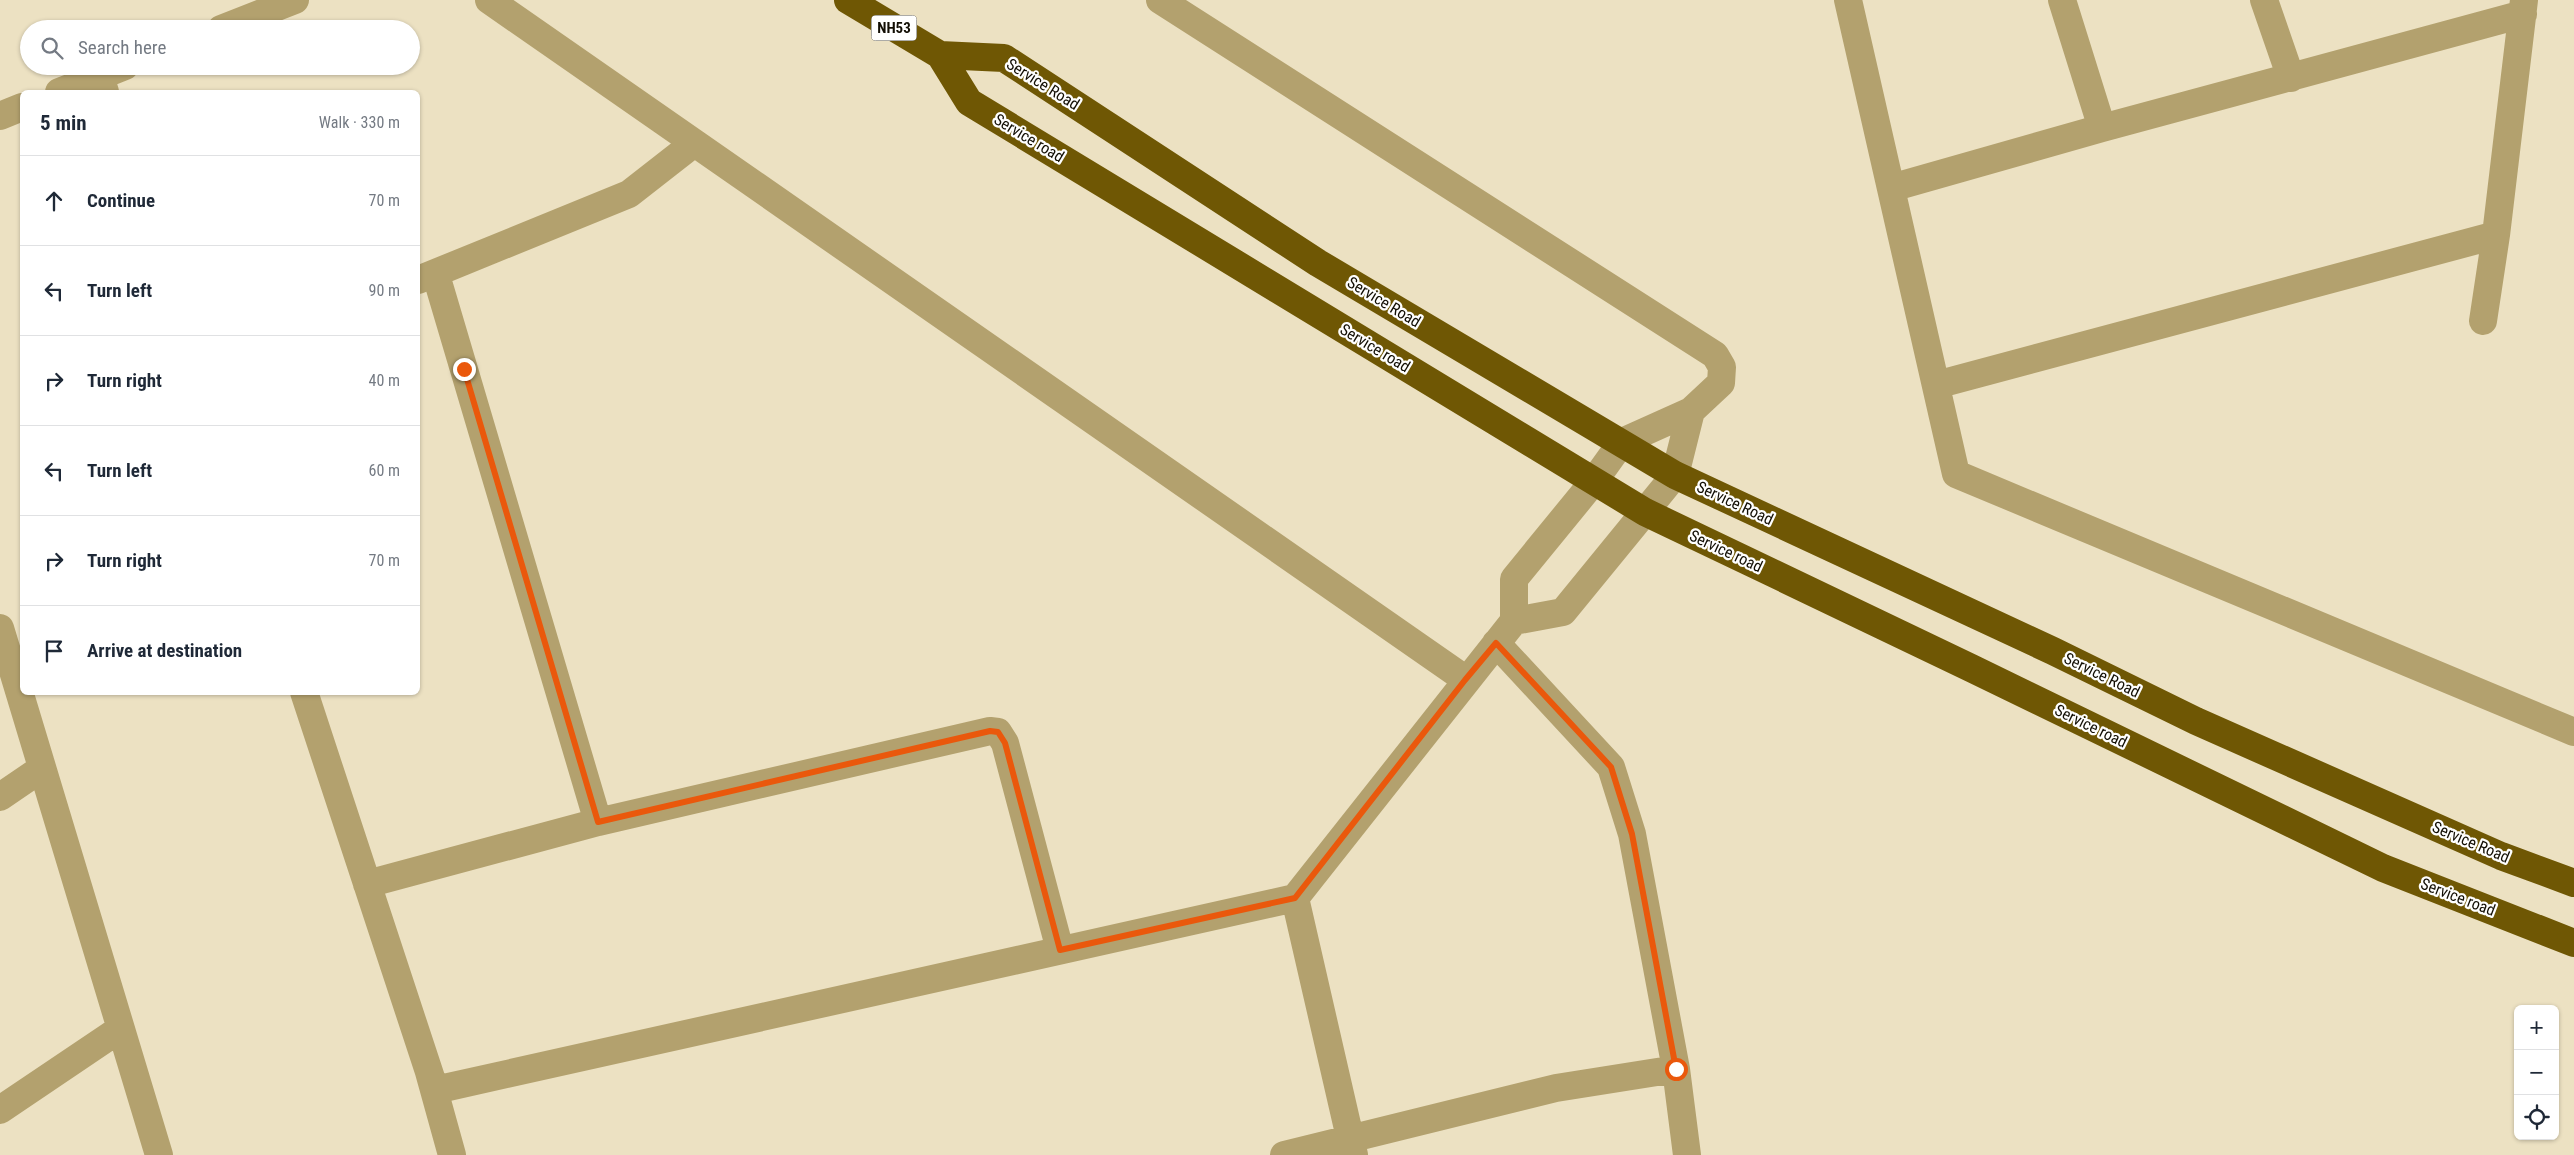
<!DOCTYPE html>
<html lang="en">
<head>
<meta charset="utf-8">
<style>
	:root { --surface:#fff; --page:#f6f6f7; --text:#1f2937; --muted:#747a83; --line:#e0e1e3 }
	body { margin:0; font-family:"Roboto Condensed",sans-serif; background:var(--page); color:var(--text) }
	.controls { position:absolute; right:15px; bottom:15px; display:grid; overflow:hidden; border-radius:8px; box-shadow:0 1px 4px #0004 }
	.controls button { width:45px; height:45px; display:grid; place-items:center; padding:0; border:0; border-bottom:1px solid var(--line); background:var(--surface); color:var(--text); font:25px sans-serif }
	.stop { position:absolute; width:15px; height:15px; margin:-11px; border:4px solid #ea580c; border-radius:50%; background:#fff }
	.stop.end { background:#ea580c; border-color:#fff; box-shadow:0 1px 5px #0008 }
	.list { margin:0; padding:0; list-style:none }
	h2 { display:flex; justify-content:space-between; align-items:center; height:65px; margin:0; padding:0 20px; font-size:21px }
	h2 small { font-size:16px; font-weight:400; color:var(--muted) }
	.list li { display:grid; grid-template-columns:32px 1fr auto; gap:15px; align-items:center; box-sizing:border-box; height:90px; padding:0 20px; border-top:1px solid var(--line) }
	.list b { display:block; font-size:19px; white-space:nowrap }
	.list em { font-size:16px; font-style:normal; color:var(--muted) }
	.icon { flex:none; width:28px; height:28px; fill:none; stroke:currentColor; stroke-width:2; stroke-linecap:round; stroke-linejoin:round }
	.map { position:relative; flex:none; width:2574px; height:1155px; overflow:hidden }
	.search { position:absolute; background:var(--surface); box-shadow:0 1px 4px #0004; left:20px; top:20px; width:400px; height:55px; display:flex; align-items:center; gap:12px; box-sizing:border-box; padding:0 18px; border-radius:28px; color:var(--muted); font-size:19px }
	.panel { position:absolute; background:var(--surface); box-shadow:0 1px 4px #0004; left:20px; top:90px; width:400px; height:605px; border-radius:8px }
	.map>svg:first-child { display:block }
</style>
</head>
<body>
<div class="map">
<svg width="2574" height="1155" viewBox="0 0 2574 1155">
	<rect width="100%" height="100%" fill="#ece1c2"/>
	<g fill="none" stroke-linecap="round" stroke-linejoin="round">
		<path stroke="#b3a16e" stroke-width="28" d="M489 0 1465 679
			M1160 0 1715 355 1722 367 1721 383 1691 411 1622 442 1594 481 1514 579V621L1295 898 1354 1155
			M1848 0 1956 474 2574 732
			M2062 0 2102 128
			M2264 0 2291 78
			M221 29 295 0
			M100 76 125 66
			M59 92 100 76 105 92
			M0 116 22 107
			M1891 188 2102 128 2523 14
			M436 275 598 822
			M418 280 629 194 693 144
			M2483 321 2496 235 2524 0
			M1936 385 2496 235
			M1514 621 1563 612 1675 475 1691 411
			M0 628 159 1155
			M1496 643 1611 767 1632 834 1676 1069 1687 1155
			M304 692 435 1090 1295 898
			M0 797 41 769
			M367 884 598 822 990 731 998 732 1005 743 1060 950
			M429 1072 452 1155
			M0 1110 120 1029
			M1284 1155 1556 1088 1676 1069"/>
		<path stroke="#6f5704" stroke-width="28" d="M848 0 940 55 969 102 1645 512 1971 668 2383 868 2574 943
			M940 55 1004 58 1318 263 1675 475 2053 651 2196 721 2501 856 2574 883"/>
	</g>
	<g fill="none" stroke-linecap="round" stroke-linejoin="round">
		<path stroke="#ea580c" stroke-width="6" d="M464 369 598 822 990 731 998 732 1005 743 1060 950 1295 898 1465 680 1496 643 1611 767 1632 834 1676 1069"/>
	</g>
	<g text-anchor="middle" dominant-baseline="central" stroke-width="4.5" stroke-linejoin="round" paint-order="stroke">
		<rect fill="#fff" stroke="#59564f" stroke-width="1" x="871.5" y="15.5" width="45" height="25" rx="4"/>
		<g font-size="15" font-weight="bold" fill="#120e04">
			<text x="894" y="28">NH53</text>
		</g>
		<g font-size="16" fill="#120e04" stroke="#fff">
			<text transform="translate(1043 84) rotate(32)">Service Road</text>
			<text transform="translate(1029 138) rotate(31)">Service road</text>
			<text transform="translate(1384 302) rotate(31)">Service Road</text>
			<text transform="translate(1375 348) rotate(31)">Service road</text>
			<text transform="translate(1735 503) rotate(25)">Service Road</text>
			<text transform="translate(1726 551) rotate(25)">Service road</text>
			<text transform="translate(2102 675) rotate(26)">Service Road</text>
			<text transform="translate(2091 726) rotate(26)">Service road</text>
			<text transform="translate(2471 842) rotate(23)">Service Road</text>
			<text transform="translate(2458 897) rotate(21)">Service road</text>
		</g>
	</g>
</svg>
<div class="controls">
<button>+</button>
<button>−</button>
<button><svg class="icon" aria-label="locate" viewBox="0 0 24 24"><circle cx="12" cy="12" r="6"/><path d="M12 2v4M12 18v4M2 12h4M18 12h4"/></svg></button>
</div>
<div class="stop" style="left:1676px;top:1069px"></div>
<div class="stop end" style="left:464px;top:369px"></div>
<div class="search"><svg class="icon" aria-label="search" viewBox="0 0 24 24"><circle cx="10" cy="10" r="6"/><path d="M15 15l6 6"/></svg>Search here</div>
<section class="panel">
<h2>5 min<small>Walk · 330 m</small></h2>
<ul class="list">
<li><svg class="icon" aria-label="ahead" viewBox="0 0 24 24"><path d="M12 20V5M6 11l6-6 6 6"/></svg><div><b>Continue</b></div><em>70 m</em></li>
<li><svg class="icon" aria-label="left" viewBox="0 0 24 24"><path d="M17 20v-9H6M10 6l-5 5 5 5"/></svg><div><b>Turn left</b></div><em>90 m</em></li>
<li><svg class="icon" aria-label="right" viewBox="0 0 24 24"><path d="M7 20v-9h11M14 6l5 5-5 5"/></svg><div><b>Turn right</b></div><em>40 m</em></li>
<li><svg class="icon" aria-label="left" viewBox="0 0 24 24"><path d="M17 20v-9H6M10 6l-5 5 5 5"/></svg><div><b>Turn left</b></div><em>60 m</em></li>
<li><svg class="icon" aria-label="right" viewBox="0 0 24 24"><path d="M7 20v-9h11M14 6l5 5-5 5"/></svg><div><b>Turn right</b></div><em>70 m</em></li>
<li><svg class="icon" aria-label="arrive" viewBox="0 0 24 24"><path d="M6 21V4h12l-3 4 3 4H6"/></svg><div><b>Arrive at destination</b></div></li>
</ul>
</section>
</div>
</body>
</html>
